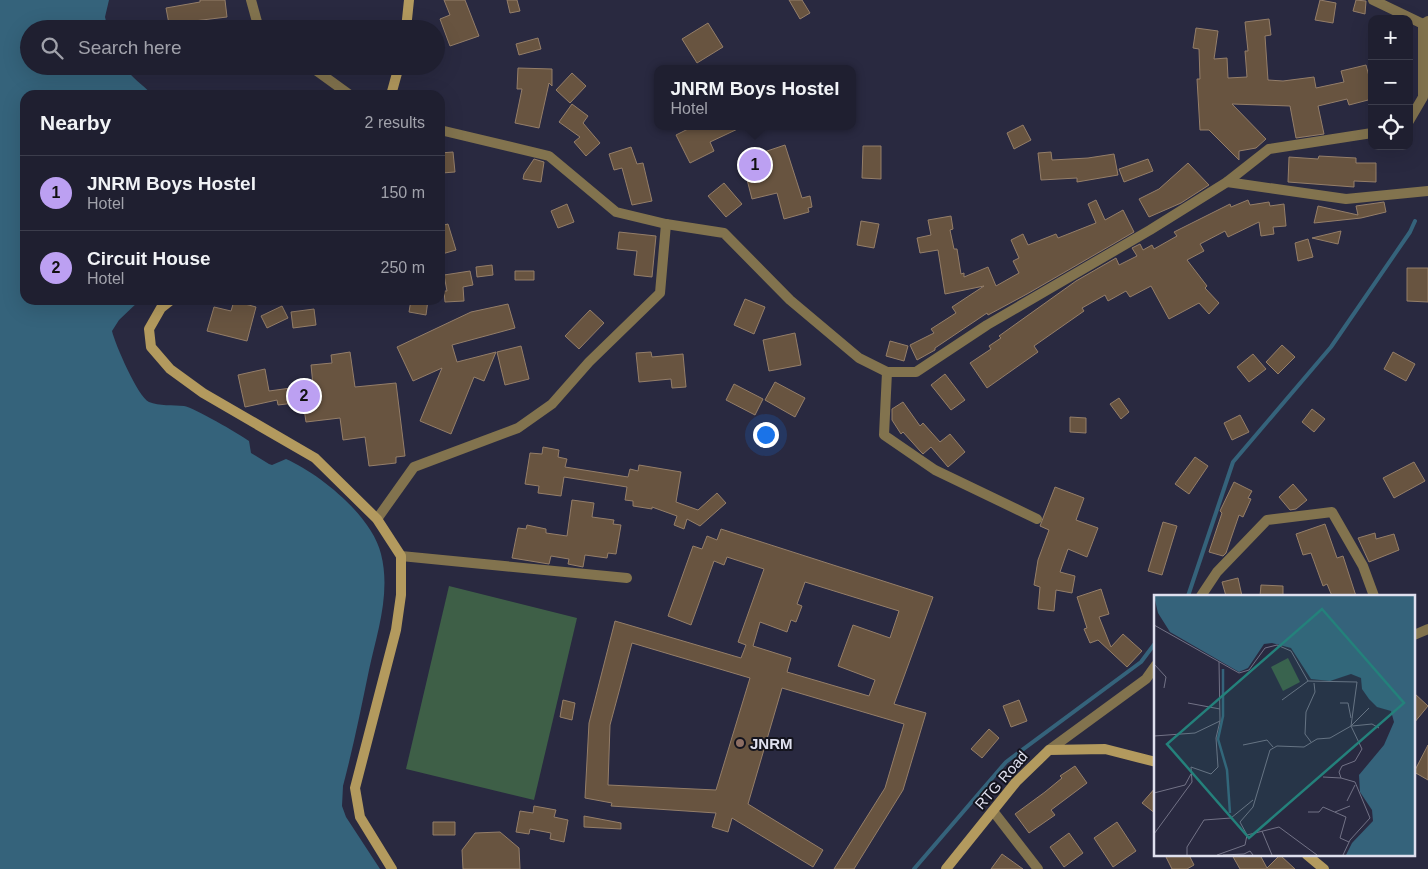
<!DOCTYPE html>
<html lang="en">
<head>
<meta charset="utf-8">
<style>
	:root { --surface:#1f1f30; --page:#2c2c3c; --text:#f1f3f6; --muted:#a1a2ab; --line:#3c3d4c; --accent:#bca0f2 }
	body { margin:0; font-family:Arial,sans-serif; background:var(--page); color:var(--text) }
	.controls { position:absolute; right:15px; top:15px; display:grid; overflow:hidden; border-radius:10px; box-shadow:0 5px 20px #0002 }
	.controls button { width:45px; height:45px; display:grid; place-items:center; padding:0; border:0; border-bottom:1px solid var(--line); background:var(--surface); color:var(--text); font:25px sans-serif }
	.you { position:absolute; left:765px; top:434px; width:18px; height:18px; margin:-12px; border:4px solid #fff; border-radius:50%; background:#1a73e8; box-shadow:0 0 0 8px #1a73e833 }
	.badge { display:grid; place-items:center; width:32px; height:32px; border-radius:50%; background:var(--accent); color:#111; font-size:16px; font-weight:700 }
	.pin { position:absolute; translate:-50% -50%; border:2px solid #fff; box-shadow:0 1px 5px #0006 }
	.popup { position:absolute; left:654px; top:65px; width:202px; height:65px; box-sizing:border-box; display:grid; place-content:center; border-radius:10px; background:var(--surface); filter:drop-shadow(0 1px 4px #0005); font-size:16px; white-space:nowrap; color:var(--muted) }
	.popup b { font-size:19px; color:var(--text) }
	.popup::after { content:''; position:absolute; left:50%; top:100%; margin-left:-10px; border:10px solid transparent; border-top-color:var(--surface) }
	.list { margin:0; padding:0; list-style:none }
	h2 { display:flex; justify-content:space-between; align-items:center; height:65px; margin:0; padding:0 20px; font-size:21px }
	h2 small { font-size:16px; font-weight:400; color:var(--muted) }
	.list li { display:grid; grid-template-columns:32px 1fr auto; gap:15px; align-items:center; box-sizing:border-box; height:75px; padding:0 20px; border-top:1px solid var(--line) }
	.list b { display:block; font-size:19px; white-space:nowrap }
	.list p { margin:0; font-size:16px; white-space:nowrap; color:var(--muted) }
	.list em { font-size:16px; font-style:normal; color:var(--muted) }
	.icon { flex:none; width:28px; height:28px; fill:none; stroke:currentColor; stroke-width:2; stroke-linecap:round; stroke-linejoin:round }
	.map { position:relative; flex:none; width:1428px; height:869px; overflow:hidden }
	.search { position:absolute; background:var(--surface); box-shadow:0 5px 20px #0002; left:20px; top:20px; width:425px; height:55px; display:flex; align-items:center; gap:12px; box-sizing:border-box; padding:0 18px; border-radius:28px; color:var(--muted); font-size:19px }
	.panel { position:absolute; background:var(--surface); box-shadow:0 5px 20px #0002; left:20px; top:90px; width:425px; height:215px; border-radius:15px }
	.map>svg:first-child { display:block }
</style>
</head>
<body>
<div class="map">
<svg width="1428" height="869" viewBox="0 0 1428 869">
	<rect width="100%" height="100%" fill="#292940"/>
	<path fill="#3e5f47" d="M449 586 577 618 534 800 406 769Z"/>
	<path fill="#35637b" d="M0 0H109L105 17 108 29H29V66H124C131 78 143 84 152 95H25V300H140L119 320 112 331C115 344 138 397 149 402 159 406 173 405 184 406 193 407 239 434 249 441L251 453 269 464 272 465 286 459C320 474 372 516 381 554 391 593 377 633 369 670 361 709 353 748 343 786L342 806 346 817 380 869H0Z"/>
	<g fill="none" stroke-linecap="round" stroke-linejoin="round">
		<path stroke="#35637b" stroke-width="4" d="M1188 596 1233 462 1331 347 1410 232 1415 221
			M914 869 1006 762 1141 662 1156 642"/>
	</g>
	<path fill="#685440" stroke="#947e69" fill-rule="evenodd" d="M200 0H225L227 17 169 24 166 8 200 2Z
		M444 0H465L479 36 450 46 440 19 450 15Z
		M507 0H517L520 11 510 13Z
		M789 0H802L810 13 800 19Z
		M1320 0 1336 3 1333 23 1315 20Z
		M1356 0 1366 1 1365 14 1353 11Z
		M1269 19 1271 35 1265 36 1268 80 1283 81 1314 77 1316 88 1344 82 1341 71 1366 65 1370 80H1372V99L1349 105 1347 99 1318 106 1324 134 1296 138 1290 106 1232 104 1266 139 1256 148 1239 151V160L1209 130H1200L1197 79H1200L1199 49 1193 48 1196 28 1218 31 1214 59 1227 58 1228 78 1247 77 1245 51H1248L1245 22Z
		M708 23 723 47 697 63 682 39Z
		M538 38 541 49 519 55 516 44Z
		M518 68 552 69V86L549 83 539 128 515 123 522 89H517Z
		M572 73 586 86 570 103 556 90Z
		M572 104 588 116 583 123 600 143 586 156 574 142 580 137 559 122Z
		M1023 125 1031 140 1014 149 1007 133Z
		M694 126H702L703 129 710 126H744L710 142 714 151 690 163 676 135Z
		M785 145 802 198 810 196 812 207 808 208 809 212 784 219 777 193 752 199 742 160 762 155 761 153Z
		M863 146H881V179L862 178Z
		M631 147 637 164 643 163 652 201 632 205 622 168 614 170 609 154Z
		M453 152 455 172 442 173 440 153Z
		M1051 152 1052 160 1088 158 1114 154 1118 175 1077 182V178L1041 180 1038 153Z
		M1319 156 1356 158V163H1376V182L1354 181V187L1288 182 1289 157 1318 159Z
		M534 159 544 162 541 182 523 179 524 174Z
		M1148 159 1153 171 1124 182 1119 169Z
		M1188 163 1209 185 1181 203 1149 217 1139 199 1159 189Z
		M724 183 742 204 726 217 708 196Z
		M1096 200 1105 220 1123 210 1134 232 1027 294 988 315 987 313 935 348V350L917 360 910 345 934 333 931 329 956 313 952 307 984 286 945 294 938 250 920 253 917 238 931 235 928 220 951 216 953 229 950 230 954 249H957L961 274 964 273V277L988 267 996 286 1019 273 1013 261 1019 258 1011 240 1023 234 1028 245 1056 234 1058 238 1096 223 1088 204Z
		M1248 200 1250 205 1269 202 1270 206 1284 204 1286 226 1273 227 1274 234 1261 236 1259 222 1228 237 1225 231 1200 244 1204 251 1187 260 1207 286 1205 288 1219 303 1209 314 1199 303 1169 319 1151 286 1130 297 1126 291 1108 301 1105 295 1082 308 1084 311 1034 346 1038 352 987 388 970 363 991 349 989 346 1001 338 999 336 1076 281 1116 258 1119 265 1137 256 1132 248 1140 244 1143 250 1152 245 1154 249 1177 236 1174 232 1230 204 1231 207Z
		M1384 202 1386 212 1361 218 1314 223 1318 206 1358 215 1356 206Z
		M567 204 574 222 558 228 551 211Z
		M861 221 879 224 874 248 857 245Z
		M448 224 456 250 442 254 440 226Z
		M1341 231 1338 244 1312 238Z
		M619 232 656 236 652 277 634 275 637 251 617 249Z
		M1308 239 1313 257 1298 261 1295 243Z
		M492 265 493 275 477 277 476 267Z
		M1407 268H1428V302L1407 301Z
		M470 271 473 285 463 287 464 301 445 302 444 291H447L444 275Z
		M515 271H534V280H515Z
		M745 299 765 307 754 334 734 325Z
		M411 300H428L426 315 409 312Z
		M234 301 256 307 247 341 207 331 214 307 231 311Z
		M508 304 515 328 452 345 457 362 496 352 484 381 474 377 451 434 420 421 442 368 413 381 397 347 471 312Z
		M282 306 288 318 267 328 261 316Z
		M314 309 316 325 293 328 291 312Z
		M590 310 604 323 579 349 565 336Z
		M795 333 801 365 769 371 763 340Z
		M890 341 908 346 904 361 886 356Z
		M1282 345 1295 357 1278 374 1266 362Z
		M521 346 529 379 505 385 497 352Z
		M350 352 355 387 396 383 405 456 396 457V463L369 466 365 437 343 440 340 418 306 422 303 402 278 405 277 400 245 407 238 375 265 369 269 391 313 385 311 365 332 363 331 355Z
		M651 352 652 357 683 354 686 387 672 388 671 379 639 382 636 353Z
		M1393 352 1415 364 1406 381 1384 369Z
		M1253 354 1266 369 1249 382 1237 367Z
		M945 374 965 400 951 410 931 385Z
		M775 382 805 398 795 417 765 400Z
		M734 384 763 399 755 415 726 400Z
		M1119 398 1129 412 1121 419 1110 404Z
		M903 402 920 426 923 423 940 442 950 434 965 452 948 467 931 447 923 454 921 452 903 432 901 434 892 420V409Z
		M1312 409 1325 419 1314 432 1302 422Z
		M1240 415 1249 432 1232 440 1224 423Z
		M1070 417 1086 418V433L1070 432Z
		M543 447 559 450 558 457 567 459 565 467 628 477 630 469 638 471 639 465 681 472 676 502 698 510 717 493 726 503 700 526 687 519 684 529 674 525 677 516 652 507V509L633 506V501L625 500 627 487 564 477 561 496 538 493 539 486 525 484 530 453 542 454Z
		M1195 457 1208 466 1189 494 1175 484Z
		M1414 462 1425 481 1394 498 1383 478Z
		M1234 482 1252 491 1248 498 1251 499 1243 517 1239 515 1226 553 1223 556 1209 552 1222 513 1220 511Z
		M1293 484 1307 500 1296 509 1290 510 1279 497Z
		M1055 487 1084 498 1076 520 1098 528 1087 557 1068 549 1060 572 1075 576 1072 593 1056 590 1054 611 1038 609 1040 587 1034 585 1038 560 1049 530 1040 526Z
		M572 500 594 503 592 517 614 520 613 524 621 525 616 554 608 553 607 558 585 555 583 567 568 564 569 559 551 556 549 564 512 558 518 528 526 529 527 525 546 529V533L567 536Z
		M1163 522 1177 526 1162 575 1148 571Z
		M1325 524 1337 558 1343 556 1356 596H1332L1327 584 1323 586 1311 553 1303 555 1296 534Z
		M721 529 933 597 894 704 926 713 903 790 854 869H834L885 788 904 724 782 688 748 804 823 850 813 867 732 818 728 832 712 827 716 813 611 806 612 803 585 798 589 723 615 621 741 658 746 645 738 642 764 569 727 557 724 565 714 561 691 625 668 616 693 546 702 549 707 536 717 540ZM805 582 899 611 890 638 853 625 838 666 875 680 869 696 787 672 791 658 753 646 760 622 787 632 791 620 796 622 802 606 797 604ZM632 643 750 678 716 790 608 785 610 725Z
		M1375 533 1376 539 1394 534 1399 550 1369 562 1358 538Z
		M1238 578 1242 596H1226L1222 582Z
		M1261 585 1283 586V596H1260Z
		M1101 589 1109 614 1099 617 1111 647 1123 634 1142 651 1127 667 1098 640 1090 643 1084 629 1087 628 1077 597Z
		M1414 693 1428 706 1414 723Z
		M563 700 575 703 572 720 560 717Z
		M1019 700 1027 721 1011 727 1003 706Z
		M989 729 999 738 982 758 971 749Z
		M1428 745V780L1414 772Z
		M1075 766 1087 783 1051 810 1055 815 1029 833 1015 814 1045 792 1062 778 1060 776Z
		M1156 787V814L1142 803Z
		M534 806 556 810 554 817 568 820 564 842 550 839 551 833 530 829 529 834 516 832 520 811 533 813Z
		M584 816 621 823V829L584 827Z
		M433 822H455V835H433Z
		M1117 822 1136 851 1113 867 1094 838Z
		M500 832 519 848 520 869H463L462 850 475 833Z
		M1069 833 1083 853 1064 867 1050 847Z
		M1002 854 1023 869H991Z
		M1165 855H1189L1194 865 1187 869H1172Z
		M1232 855H1260L1267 868 1280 855 1295 869H1240Z"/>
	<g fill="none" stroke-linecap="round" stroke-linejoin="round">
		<path stroke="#82734e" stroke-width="10" d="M251 0 259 29
			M1373 0 1423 24
			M310 66 350 95
			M1227 182 1346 199 1428 191
			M887 372 884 435 935 470 1037 519
			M377 519 414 467 518 428 552 404 589 362 660 293 666 224
			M401 556 627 578
			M1201 596 1217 572 1267 520 1332 512 1363 566 1374 596
			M1414 635 1428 629
			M1049 750 1146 679 1156 665
			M993 811 1038 869"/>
		<path stroke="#82734e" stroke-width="10" d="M1409 121 1423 97V24L1428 21
			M440 130 549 156 616 212 666 224 724 233 790 300 859 358 887 372H916L987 325 1150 230 1227 182 1269 149 1372 133"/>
		<path stroke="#b39a5e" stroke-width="10" d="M406 29 409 0
			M391 95 399 66
			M171 300 161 308 149 329 151 347 170 369 203 393 315 458 377 519 401 556V595L396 630 355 788 360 817 392 869
			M1307 855 1324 869
			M946 869 1016 782 1049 750 1105 749 1156 762"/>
	</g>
	<circle fill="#8d6e63" stroke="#13131d" stroke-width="2" cx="740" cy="743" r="5"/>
	<g text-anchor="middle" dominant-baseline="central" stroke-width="4" stroke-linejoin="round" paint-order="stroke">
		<g font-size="15" font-weight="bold" fill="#dfe0ef" stroke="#13131d" text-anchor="start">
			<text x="750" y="743">JNRM</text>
		</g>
		<g font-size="15" fill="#dfe0ef" stroke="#13131d">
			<text transform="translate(1001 780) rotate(-49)">RTG Road</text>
		</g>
	</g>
	<g transform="translate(1154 595)">
		<rect width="261" height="261" fill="#292940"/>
		<path d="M134 63 146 87 129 96 117 72Z" fill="#3e5f47"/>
		<path d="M0 1H261V260H192L198 248 219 226 218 215 206 197 205 180 230 150 240 127 237 116 223 112 215 104 208 94 207 83 197 79 176 86 157 84 137 53 118 48 110 49 94 73 85 77 16 37 4 18Z" fill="#35637b"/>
		<path fill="none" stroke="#35637b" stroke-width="2.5" d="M69 74V121L64 144 73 175 76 218"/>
		<path fill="none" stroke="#727286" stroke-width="1" d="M0 30 85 78 95 75 111 53 123 50 137 56 154 86 203 87 197 131 208 154 201 166 188 171 185 177 187 183 201 187 216 223 196 245 189 260M0 69 12 82 10 93M128 105 154 86M34 108 66 114M186 108H194L197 123M198 131 218 129 225 133M0 141 41 138 66 126 65 67M157 147 151 139 152 117 161 97 160 88M89 150 113 145 119 152M169 182 187 183M0 198 31 190 37 179M193 206 201 190M154 217H165L169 212 192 222 186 243 195 247M181 217 196 211M108 236 118 260M0 239 38 187 37 172 57 179 64 172 62 143 66 126M93 240 125 232 163 260M33 260V252L50 225 77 223 99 205M63 260 91 250 93 240 86 227 99 212 116 155 123 151 150 152 163 144 176 143 197 131 215 113M69 260 90 259 96 256 99 260"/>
		<path fill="#24817b" fill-opacity="0.15" stroke="#24817b" stroke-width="2.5" d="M168 14 250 108 95 243 13 149Z"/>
		<rect width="261" height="261" fill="none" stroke="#dfe0ef" stroke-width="2.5"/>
	</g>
</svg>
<div class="controls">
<button>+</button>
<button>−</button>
<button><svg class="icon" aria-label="locate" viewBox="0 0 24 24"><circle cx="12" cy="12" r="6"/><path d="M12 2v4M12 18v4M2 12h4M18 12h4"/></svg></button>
</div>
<div class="you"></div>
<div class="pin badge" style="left:755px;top:165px">1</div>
<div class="popup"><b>JNRM Boys Hostel</b>Hotel</div>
<div class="pin badge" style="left:304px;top:396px">2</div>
<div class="search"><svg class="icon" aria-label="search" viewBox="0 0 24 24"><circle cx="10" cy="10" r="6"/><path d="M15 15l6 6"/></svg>Search here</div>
<section class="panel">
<h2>Nearby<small>2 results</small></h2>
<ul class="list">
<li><span class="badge">1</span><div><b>JNRM Boys Hostel</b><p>Hotel</p></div><em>150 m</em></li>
<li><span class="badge">2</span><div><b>Circuit House</b><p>Hotel</p></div><em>250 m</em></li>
</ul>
</section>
</div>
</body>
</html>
